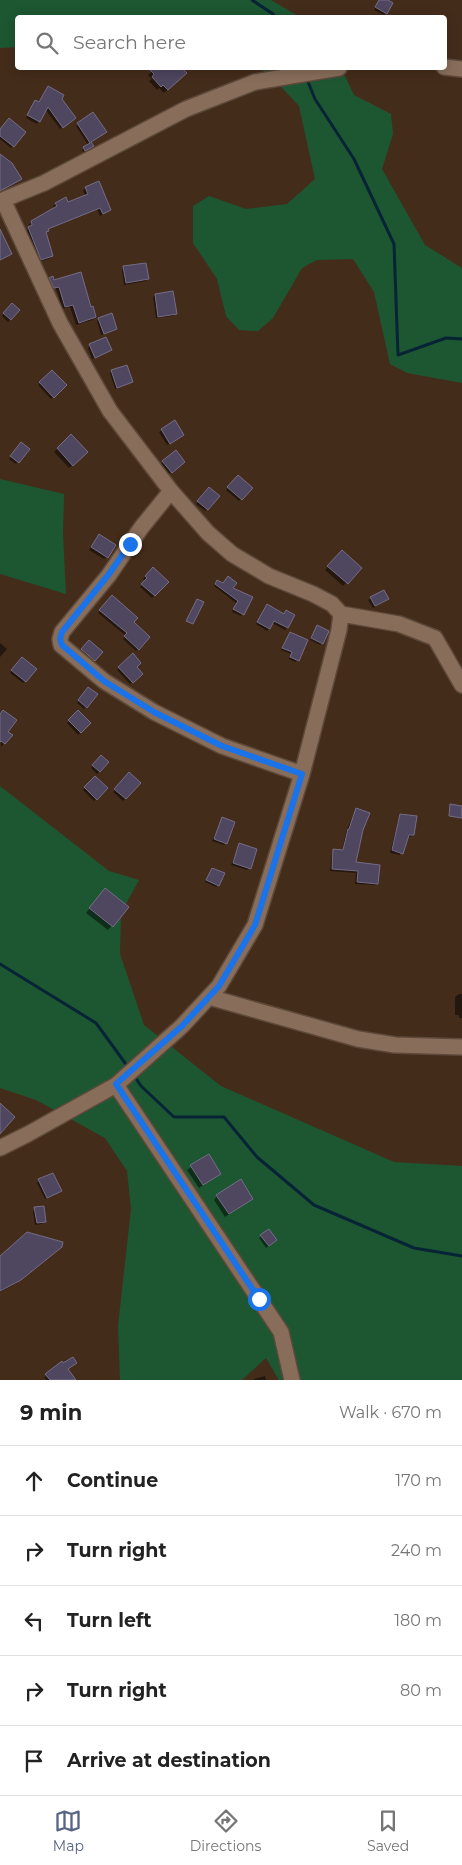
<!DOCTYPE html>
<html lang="en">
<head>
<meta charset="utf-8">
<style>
	:root { --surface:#fff; --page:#f2f2f2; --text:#222; --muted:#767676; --line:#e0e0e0; --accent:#576585 }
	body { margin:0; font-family:Montserrat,sans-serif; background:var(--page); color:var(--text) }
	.stop { position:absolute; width:15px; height:15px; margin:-11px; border:4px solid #1a73e8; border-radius:50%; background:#fff }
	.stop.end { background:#1a73e8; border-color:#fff; box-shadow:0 1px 5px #0008 }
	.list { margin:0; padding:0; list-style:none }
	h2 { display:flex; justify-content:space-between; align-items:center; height:65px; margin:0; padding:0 20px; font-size:21px }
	h2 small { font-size:16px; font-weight:400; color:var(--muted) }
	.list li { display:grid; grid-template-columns:32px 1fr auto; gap:15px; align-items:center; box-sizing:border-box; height:70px; padding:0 20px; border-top:1px solid var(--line) }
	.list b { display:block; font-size:19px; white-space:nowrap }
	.list em { font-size:16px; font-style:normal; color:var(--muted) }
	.icon { flex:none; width:28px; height:28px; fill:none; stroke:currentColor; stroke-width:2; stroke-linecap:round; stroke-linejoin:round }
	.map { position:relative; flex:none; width:462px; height:1380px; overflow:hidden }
	.search { position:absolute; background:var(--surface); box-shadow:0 2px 12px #0003; left:15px; right:15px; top:15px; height:55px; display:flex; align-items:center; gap:12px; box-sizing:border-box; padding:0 18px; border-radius:5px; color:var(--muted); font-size:19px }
	.sheet { height:415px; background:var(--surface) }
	nav { display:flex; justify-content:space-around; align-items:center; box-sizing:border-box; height:70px; border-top:1px solid var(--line); background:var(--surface); font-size:14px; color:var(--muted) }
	nav a { display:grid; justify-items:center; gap:2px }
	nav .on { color:var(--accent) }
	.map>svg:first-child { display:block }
</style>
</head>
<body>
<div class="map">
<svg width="462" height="1380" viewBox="0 0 462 1380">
	<rect width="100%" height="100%" fill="#442c1b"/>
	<path fill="#1d5732" d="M0 0H271L300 17 18 18 17 47 0 48Z
		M259 68H341L354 95 391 114 393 134 382 169 425 245 462 268V383L407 373 390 364 374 292 353 259 317 260 302 268 273 318 258 331 239 330 226 316 217 279 193 243V206L209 196 246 209 287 204 315 179 299 106 272 77Z
		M0 479 64 494 63 534 66 594 0 574Z
		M0 786 109 871 139 880 121 913 120 954 144 1025 221 1086 394 1162 462 1166V1380H279L266 1358 242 1380H120L118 1326 131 1209 127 1171 105 1138 36 1100 0 1088Z"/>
	<path fill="#0007" d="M379 0H385L386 13 384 15 374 10Z
		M156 68H181L185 73 164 93 159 88 157 90 149 81 152 79 148 75Z
		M46 90 61 99 72 120 60 129 45 109 37 124 26 118 33 104 35 102 38 103Z
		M93 114 103 133 90 142 93 146 83 152 82 150 88 145 76 126Z
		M0 130 25 132 11 148 0 139Z
		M98 182 110 210 100 216 97 209 47 230 45 233 51 256 49 259 38 262 26 231 30 227 29 224 54 209 53 206 56 204H68L85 196 83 190Z
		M124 268 148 279 146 281 124 285 122 270Z
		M50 279 90 308 95 317 92 320 76 325 70 307 62 309 58 294 53 282H50L54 290 51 291 47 282Z
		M156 295 175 314 173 316 156 318 153 297Z
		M12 305 19 310 8 322 2 316Z
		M99 319 116 329 101 335 97 321Z
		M90 345 110 350 92 359 88 348Z
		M112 371 132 382 115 389 110 373Z
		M52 372 66 385 51 399 38 385Z
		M174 422 180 437 167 445 159 432Z
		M71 436 86 452 69 468 54 452Z
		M19 446 18 462 16 464 9 459Z
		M163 462 181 464 169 474 161 464Z
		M238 476 251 488 239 501 226 490Z
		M209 489 207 509 205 511 196 504Z
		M97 538 107 557 104 559 89 550Z
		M342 552 360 568 343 586 325 570Z
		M153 569 167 582 152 598 140 587 146 581 143 579Z
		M215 584 231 588 251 598 241 616 232 612 236 603 214 586Z
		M112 597 132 622 148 637 136 651 123 639 126 636 98 613Z
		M371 598 385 601 373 608 368 600Z
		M265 608 283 615 286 611 287 628 285 630 272 623 267 631 256 624Z
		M315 629 322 643 320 645 310 640Z
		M290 633 298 660 295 662 289 659 291 654 281 650Z
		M89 641 101 652 92 662 80 652Z
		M0 643 7 649 0 657Z
		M133 655 136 667 142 673 130 684 117 670Z
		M20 660 25 681 23 683 10 673Z
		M86 691V707L84 709 77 703Z
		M78 712 90 723 78 735 67 723Z
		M0 715 7 732 11 735 1 747Z
		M101 757 107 763 97 774 91 768Z
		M129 774 139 783 123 801 113 792Z
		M95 777 107 788 94 801 83 790Z
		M356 809 362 830 355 863 377 883 375 885 355 884 356 873 330 871 332 853 334 851H342L346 832Z
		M401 815 413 835 410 837H407L400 855 390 853 399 817Z
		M223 819 226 843 224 845 212 841Z
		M240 844 249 868 247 870 231 865Z
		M212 869 218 885 216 887 205 882Z
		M102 893 128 907 108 930 86 913Z
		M459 994H462V1018H459V1015H455V997Z
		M208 1155 220 1173 199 1188 187 1170Z
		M39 1180 60 1191 45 1199 37 1183Z
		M217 1196 248 1202 225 1217 214 1200Z
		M35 1209 44 1221 42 1224 35 1225 33 1211Z
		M261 1236 274 1242 266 1248 259 1238Z
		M56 1251 15 1284 0 1292V1257Z
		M67 1370 69 1380H46L44 1377Z
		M265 1376 266 1380H254V1379Z"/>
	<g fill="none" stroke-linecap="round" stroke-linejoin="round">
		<path stroke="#072436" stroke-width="3" d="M252 0 273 14 275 18
			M306 77 315 99 354 159 394 244 398 355 446 338 462 339
			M0 964 96 1023 128 1067
			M133 1074 141 1086 174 1117H224L257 1157 314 1205 414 1248 462 1256"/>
	</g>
	<path fill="#4f4660" stroke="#756c88" d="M379 0H388L393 3 387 14 375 7Z
		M148 68H182L187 73 168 90 163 85 161 87 152 77 154 74Z
		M48 86 64 95 62 99 76 118 63 128 48 107 40 122 27 115 35 100 39 102Z
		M93 112 107 132 91 142 94 146 85 151 83 147 90 143 77 123Z
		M9 118 26 132 14 147 0 136V129Z
		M0 154 12 163 22 179 0 191Z
		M99 181 111 210 103 214 100 208 48 229 49 231 46 232 53 256 41 260 28 227 32 225 31 221 57 206 55 203 66 197 68 202 88 194 85 187Z
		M0 229 12 254 0 260Z
		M146 263 149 279 126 283 123 266Z
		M81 272 91 307 93 306 96 317 79 323 73 305 65 307 59 287 54 288 49 278 53 276 54 280Z
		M173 291 177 314 158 317 155 294Z
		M12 303 20 310 11 320 3 313Z
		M112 313 117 329 104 334 98 318Z
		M106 337 112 350 95 358 89 344Z
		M127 365 133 382 117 388 111 370Z
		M52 370 67 385 54 398 39 382Z
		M175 420 184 435 170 444 161 429Z
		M71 434 88 452 73 466 57 448Z
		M21 442 30 449 19 463 10 456Z
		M176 450 185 462 172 473 162 461Z
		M238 475 253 488 242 500 227 487Z
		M209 487 220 496 208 510 197 501Z
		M99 534 116 545 108 558 91 547Z
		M342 550 362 568 348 584 327 566Z
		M153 567 169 582 155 596 141 584 147 578 145 576Z
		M228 576 237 583 233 588 253 597 244 615 233 609 238 601 215 584 217 580 223 583Z
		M384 590 389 599 375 606 370 597Z
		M112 595 138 618 134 622 150 637 139 650 124 636 127 633 99 610Z
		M197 599 204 602 193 624 186 621Z
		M267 604 284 614 286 610 295 615 288 628 274 621 270 629 257 622Z
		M317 625 329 631 323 644 311 638Z
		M290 632 308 640 299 661 290 657 292 652 282 648Z
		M89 640 103 652 95 661 81 649Z
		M133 653 141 663 137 667 143 674 133 683 118 667Z
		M22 657 37 669 26 682 11 670Z
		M88 687 98 694 87 708 78 700Z
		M3 710 17 720 8 732 13 735 5 744 1 741 0 742V714Z
		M78 710 91 723 81 733 68 720Z
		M101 755 109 762 100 772 92 765Z
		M129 772 141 783 126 799 114 789Z
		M95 776 108 788 97 800 84 787Z
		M450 804 462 806V818L449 816Z
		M356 808 370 813 363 830 356 862 380 865 378 884 357 882 358 871 332 869 333 849 343 850 348 829H349Z
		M400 814 417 816 414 835H409L403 854 392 850Z
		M222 817 235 822 227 844 214 839Z
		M239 843 257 849 251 869 233 863Z
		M212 868 225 873 219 886 206 880Z
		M105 888 129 907 113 927 89 908Z
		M0 1103 15 1117 0 1134Z
		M209 1154 221 1174 203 1185 190 1165Z
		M53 1173 62 1191 47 1198 38 1179Z
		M241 1179 253 1199 229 1214 216 1195Z
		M44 1206 46 1222 37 1223 34 1207Z
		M269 1229 277 1240 269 1246 260 1235Z
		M27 1232 63 1242 62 1247 21 1280 0 1291V1256Z
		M73 1357 77 1363 68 1369 76 1380H50L45 1374 62 1361 63 1363Z"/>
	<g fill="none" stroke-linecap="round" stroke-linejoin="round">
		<g stroke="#5d493a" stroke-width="18">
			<path id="minor" d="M444 67 462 69
				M0 201 44 183 186 109 255 82 339 68
				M171 491 141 528 109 575 62 632 60 639 61 645 104 681 154 712 222 746 302 774
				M341 614 399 624 435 638 462 685
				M209 997 358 1039 395 1045 462 1047
				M116 1085 281 1332 292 1380
				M0 1148 28 1134 116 1085 182 1026 219 986 255 925 302 774 339 630 341 614 332 604 313 594 269 576 232 554 208 533 171 491 110 411 60 323 3 200"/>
		</g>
		<use href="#minor" stroke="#886d5a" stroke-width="15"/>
	</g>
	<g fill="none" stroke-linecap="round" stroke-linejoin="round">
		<path stroke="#1a73e8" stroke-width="6" d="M130 544 109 574 62 632 60 639 62 645 104 681 154 712 222 746 302 774 255 925 219 986 182 1026 116 1084 259 1299"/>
	</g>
</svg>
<div class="stop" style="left:259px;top:1299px"></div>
<div class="stop end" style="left:130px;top:544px"></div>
<div class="search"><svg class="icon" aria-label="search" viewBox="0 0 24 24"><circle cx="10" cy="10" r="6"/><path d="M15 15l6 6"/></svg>Search here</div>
</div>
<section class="sheet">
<h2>9 min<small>Walk · 670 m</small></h2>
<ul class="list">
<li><svg class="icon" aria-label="ahead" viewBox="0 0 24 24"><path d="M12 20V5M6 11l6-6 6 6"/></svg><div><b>Continue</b></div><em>170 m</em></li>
<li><svg class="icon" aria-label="right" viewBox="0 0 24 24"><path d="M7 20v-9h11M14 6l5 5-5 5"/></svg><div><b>Turn right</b></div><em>240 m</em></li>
<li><svg class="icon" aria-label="left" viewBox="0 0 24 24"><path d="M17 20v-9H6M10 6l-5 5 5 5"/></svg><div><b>Turn left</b></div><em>180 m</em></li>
<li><svg class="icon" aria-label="right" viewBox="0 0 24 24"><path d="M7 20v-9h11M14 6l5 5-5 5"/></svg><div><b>Turn right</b></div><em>80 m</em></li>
<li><svg class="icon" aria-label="arrive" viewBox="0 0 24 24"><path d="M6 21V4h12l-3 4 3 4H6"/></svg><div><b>Arrive at destination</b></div></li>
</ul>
</section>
<nav>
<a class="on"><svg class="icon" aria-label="map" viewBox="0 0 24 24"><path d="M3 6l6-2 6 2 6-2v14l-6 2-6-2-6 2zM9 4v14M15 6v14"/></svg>Map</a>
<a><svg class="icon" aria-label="directions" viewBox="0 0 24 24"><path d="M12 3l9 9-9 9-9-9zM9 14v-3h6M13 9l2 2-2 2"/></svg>Directions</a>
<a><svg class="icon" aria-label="saved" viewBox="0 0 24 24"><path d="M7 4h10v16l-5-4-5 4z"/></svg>Saved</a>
</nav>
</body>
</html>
